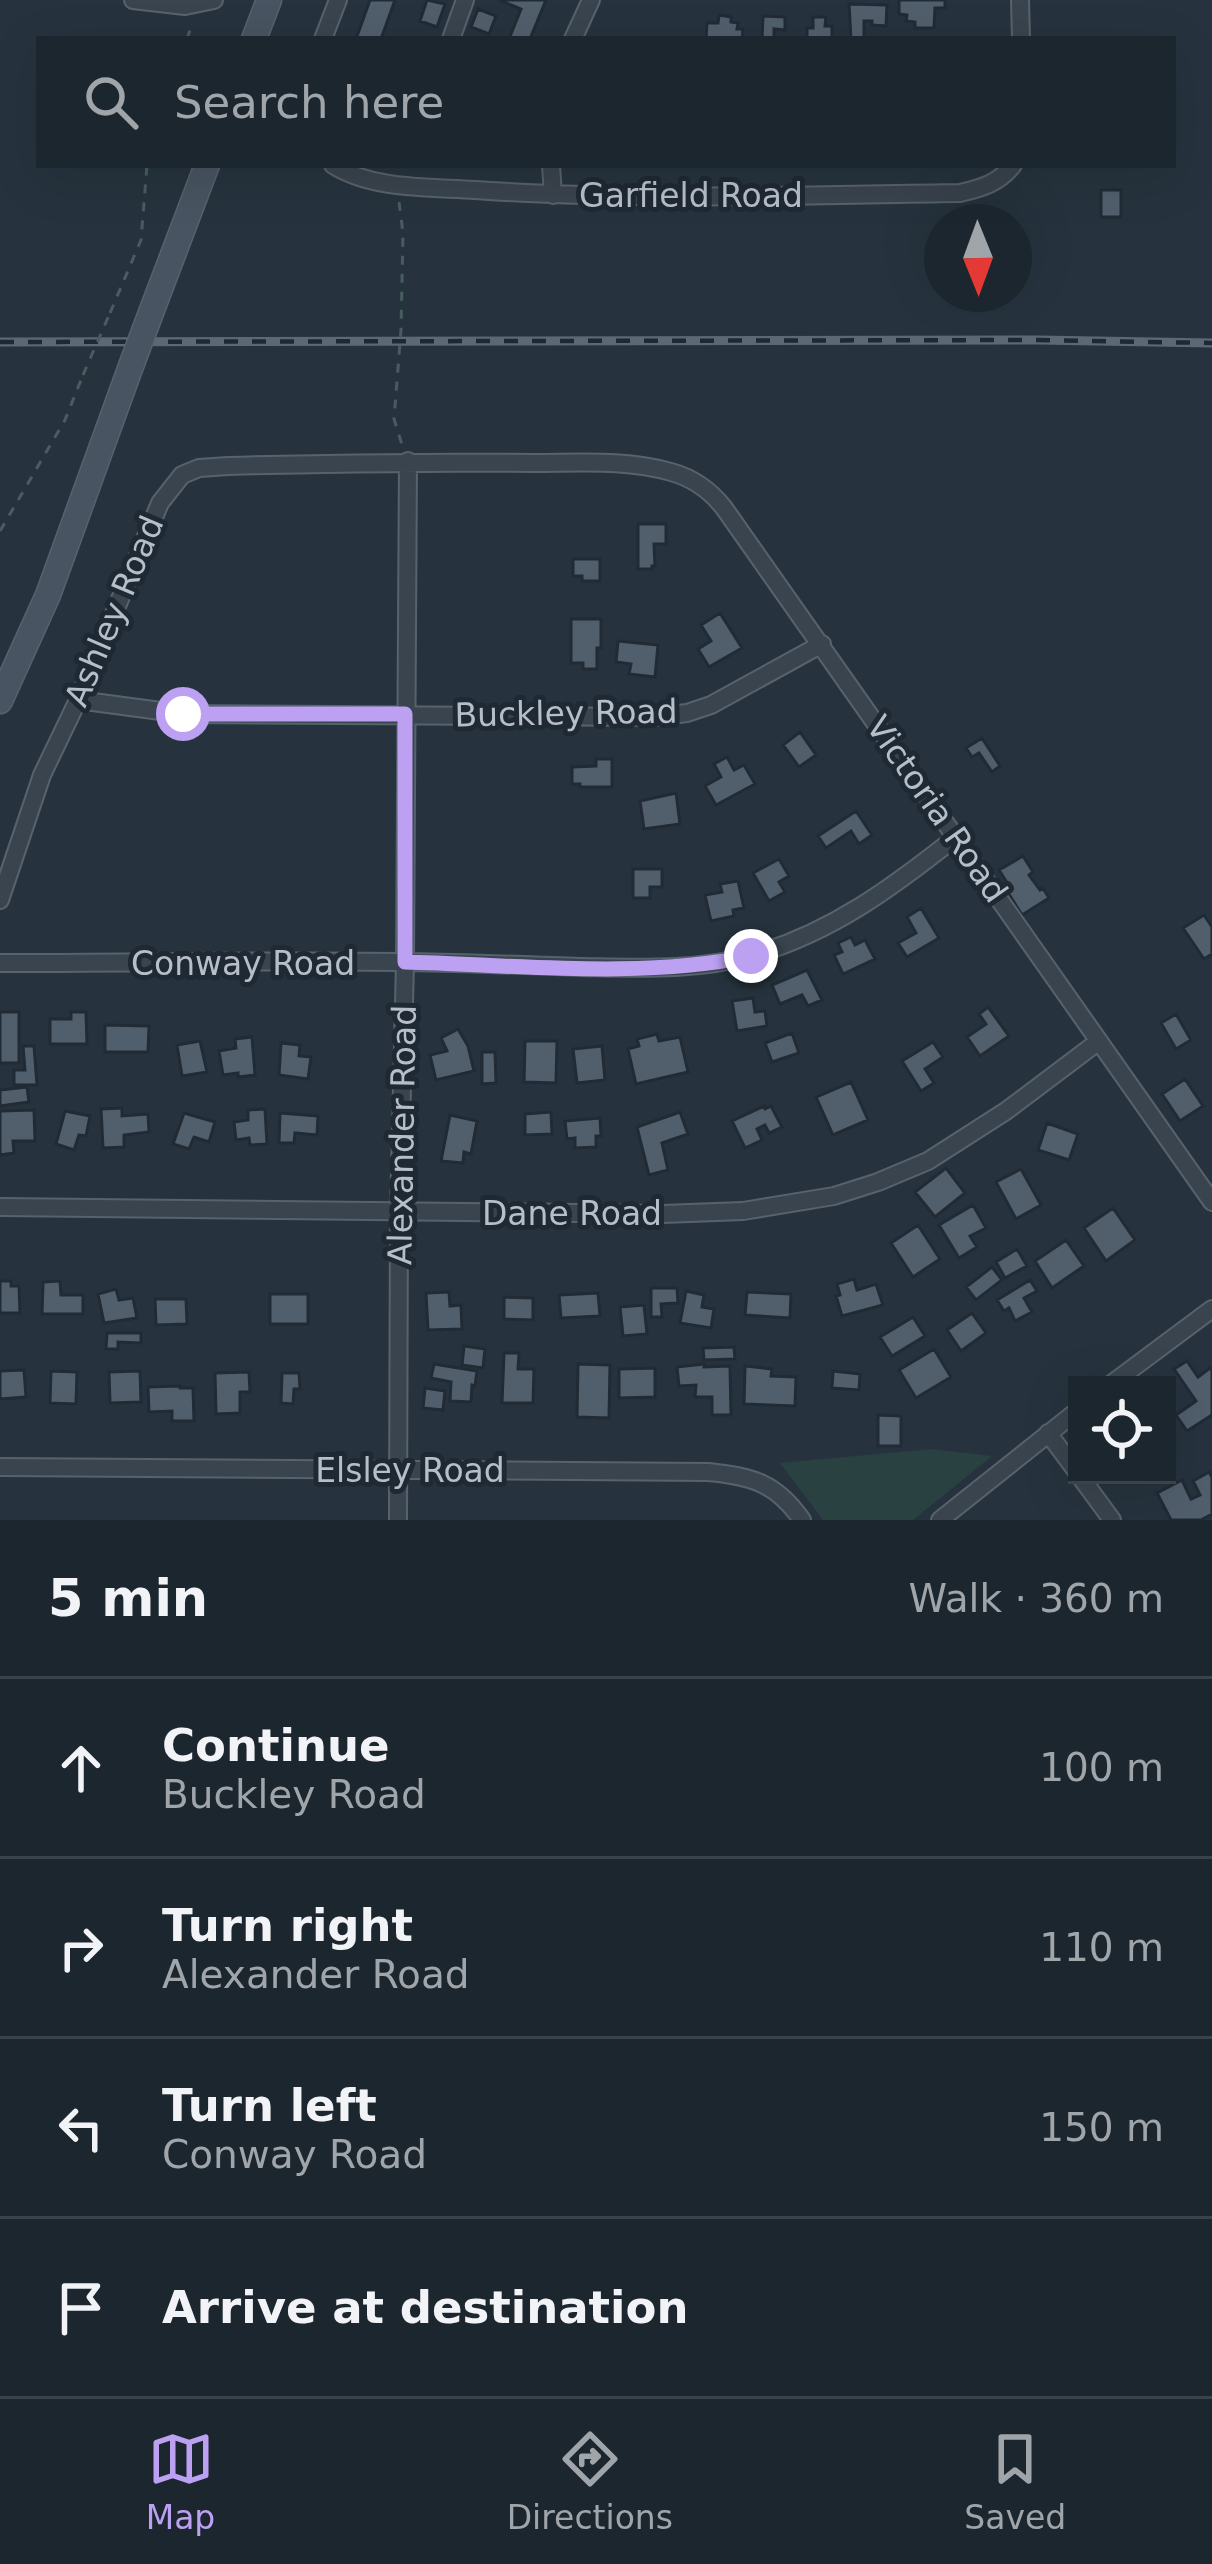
<!DOCTYPE html>
<html lang="en">
<head>
<meta charset="utf-8">
<style>
	:root { --surface:#1c262e; --page:#29323a; --text:#f1f3f6; --muted:#a0a5aa; --line:#3a434a; --accent:#bca0f2 }
	body { margin:0; font-family:"DejaVu Sans",sans-serif; background:var(--page); color:var(--text) }
	.controls { position:absolute; right:36px; bottom:36px; display:grid; overflow:hidden; border-radius:0px; box-shadow:0 12px 48px #0002 }
	.controls button { width:108px; height:108px; display:grid; place-items:center; padding:0; border:0; border-bottom:3px solid var(--line); background:var(--surface); color:var(--text); font:60px sans-serif }
	.compass { position:absolute; left:924px; top:204px; width:108px; height:108px; border-radius:50%; background:var(--surface); box-shadow:0 12px 48px #0002; rotate:179deg }
	.stop { position:absolute; width:36px; height:36px; margin:-27px; border:9px solid #bca0f2; border-radius:50%; background:#fff }
	.stop.end { background:#bca0f2; border-color:#fff; box-shadow:0 3px 12px #0008 }
	.list { margin:0; padding:0; list-style:none }
	h2 { display:flex; justify-content:space-between; align-items:center; height:156px; margin:0; padding:0 48px; font-size:51px }
	h2 small { font-size:39px; font-weight:400; color:var(--muted) }
	.list li { display:grid; grid-template-columns:78px 1fr auto; gap:36px; align-items:center; box-sizing:border-box; height:180px; padding:0 48px; border-top:3px solid var(--line) }
	.list b { display:block; font-size:45px; white-space:nowrap }
	.list p { margin:0; font-size:39px; white-space:nowrap; color:var(--muted) }
	.list em { font-size:39px; font-style:normal; color:var(--muted) }
	.icon { flex:none; width:66px; height:66px; fill:none; stroke:currentColor; stroke-width:2; stroke-linecap:round; stroke-linejoin:round }
	.map { position:relative; flex:none; width:1212px; height:1520px; overflow:hidden }
	.search { position:absolute; background:var(--surface); box-shadow:0 12px 48px #0002; left:36px; right:36px; top:36px; height:132px; display:flex; align-items:center; gap:30px; box-sizing:border-box; padding:0 42px; border-radius:0px; color:var(--muted); font-size:45px }
	.sheet { height:876px; background:var(--surface) }
	nav { display:flex; justify-content:space-around; align-items:center; box-sizing:border-box; height:168px; border-top:3px solid var(--line); background:var(--surface); font-size:33px; color:var(--muted) }
	nav a { display:grid; justify-items:center; gap:6px }
	nav .on { color:var(--accent) }
	.map>svg:first-child { display:block }
</style>
</head>
<body>
<div class="map">
<svg width="1212" height="1520" viewBox="0 0 1212 1520">
	<rect width="100%" height="100%" fill="#26333e"/>
	<path fill="#294140" d="M931 1449 992 1456 913 1520H823L780 1463Z"/>
	<path fill="#515e6c" stroke="#212b35" stroke-width="3" d="M370 0H395L381 39H356Z
		M427 0 445 4 437 27 420 21Z
		M499 0H546L530 39H509L521 9Z
		M899 0H945V8H935L934 28H915V22L906 21 907 15 899 14Z
		M849 4 887 5 886 26 872 25V21H864V39H851Z
		M478 9 496 16 489 34 471 27Z
		M719 15 731 17V22L738 23 737 29H743L742 39H706L707 23H718Z
		M763 16 785 17V30L774 29V39H762Z
		M813 17H826L825 26H832V39H807V28H813Z
		M1101 190H1121V217H1101Z
		M638 524H666V544H654L655 566H652V569H638Z
		M573 559H600V581H582V576H573Z
		M720 613 742 648 709 667 698 649 711 641 701 625Z
		M571 619H601V648H597V669H583V663H571Z
		M618 641 658 645 655 677 629 674 631 664 616 662Z
		M800 732 816 755 799 767 783 745Z
		M982 738 1000 766 992 772 979 753 972 757 966 748Z
		M727 757 734 770 744 765 755 784 716 805 705 786 721 777 714 764Z
		M596 759H612V787H580V784H572V767L596 766Z
		M676 793 680 824 644 829 640 801Z
		M856 811 872 835 859 844 851 831 826 848 818 836Z
		M1023 856 1033 872 1029 875 1040 890 1043 888 1049 898 1022 915 1007 891 1011 889 999 870Z
		M779 859 789 876 779 882 785 892 769 901 753 873Z
		M633 869H662V887H650V898H633Z
		M738 881 744 908 733 910 734 916 711 921 705 895 722 892 720 884Z
		M921 908 939 938 907 957 898 943 916 933 907 917Z
		M1204 915 1212 927V954L1204 959 1183 928Z
		M851 937 855 945 865 940 875 959 843 974 834 955 842 952 838 943Z
		M807 970 822 1000 808 1006 802 995 780 1004 772 985Z
		M753 998 755 1012 765 1011 767 1026 737 1031 732 1001Z
		M988 1007 1009 1036 980 1056 967 1037 986 1024 979 1014Z
		M0 1012H19V1063H0Z
		M71 1012H86L87 1044H50V1019H71Z
		M1176 1014 1191 1040 1176 1049 1161 1023Z
		M105 1025 149 1026 148 1052H105Z
		M458 1029 468 1046 474 1071 436 1080 430 1055 447 1051 441 1038Z
		M792 1033 799 1053 772 1062 765 1043Z
		M657 1034 659 1041 680 1037 688 1072 636 1084 628 1049 639 1046 637 1039Z
		M252 1037 255 1075 238 1077V1073L223 1075 219 1051 236 1048 235 1039Z
		M200 1041 207 1072 182 1076 177 1045Z
		M525 1041H557L556 1083 524 1082Z
		M933 1042 943 1057 925 1069 934 1083 921 1091 902 1061Z
		M281 1043 300 1045 299 1056 311 1057 308 1079 279 1075Z
		M23 1046H34L37 1085H14V1070H25Z
		M602 1046 605 1080 577 1083 573 1049Z
		M482 1052H495L496 1083 482 1084Z
		M1185 1079 1203 1106 1180 1121 1162 1094Z
		M851 1082 868 1120 833 1135 816 1097Z
		M27 1087 29 1102 0 1106V1090Z
		M764 1106 765 1109 771 1106 782 1127 769 1133 765 1125 757 1129 762 1140 745 1148 732 1121Z
		M122 1108V1116L148 1114 149 1132 124 1135V1147L103 1148 101 1109Z
		M265 1109 267 1144 250 1145 249 1138 236 1140 234 1122 248 1120V1110Z
		M34 1110 35 1141H13L14 1153 0 1155V1111Z
		M65 1111 90 1116 86 1136 79 1135 74 1150 56 1144Z
		M551 1112 552 1134 525 1135V1114Z
		M680 1112 688 1134 662 1143 668 1170 649 1175 637 1127Z
		M184 1113 215 1122 209 1142 194 1137 189 1149 173 1144Z
		M280 1113 318 1116 317 1135 295 1133 294 1143H279Z
		M450 1115 477 1121 471 1154 464 1152 463 1163 441 1161Z
		M600 1118 601 1136H596V1147L575 1148V1138L567 1139 565 1121Z
		M1047 1123 1078 1134 1069 1160 1038 1150Z
		M946 1168 965 1193 935 1217 915 1192Z
		M1021 1169 1041 1205 1016 1219 996 1182Z
		M973 1205 986 1228 970 1236 977 1247 959 1258 939 1225Z
		M1113 1208 1135 1240 1106 1261 1084 1228Z
		M918 1225 940 1259 913 1277 891 1243Z
		M1066 1240 1084 1266 1052 1288 1035 1261Z
		M1017 1249 1027 1266 1005 1278 996 1262Z
		M992 1267 1002 1280 976 1300 966 1287Z
		M854 1279 857 1290 876 1284 883 1305 842 1316 836 1296 840 1295 837 1284Z
		M1030 1280 1037 1291 1024 1298 1032 1312 1015 1321 1009 1308 1004 1311 997 1300Z
		M0 1281H11V1286H19L20 1313H0Z
		M60 1281 61 1295H83V1314H42L43 1282Z
		M651 1288H677L678 1303 661 1304 662 1317H651Z
		M116 1289 119 1300 133 1298 137 1318 104 1323 98 1294Z
		M686 1291 704 1295 702 1307 714 1309 711 1328 680 1323Z
		M449 1292 450 1306 461 1305 462 1329 428 1330 426 1293Z
		M747 1292 791 1294 790 1318 745 1315Z
		M598 1293 600 1316 561 1318 559 1295Z
		M270 1294H308V1324H270Z
		M504 1297 533 1298V1320L504 1319Z
		M155 1299H186L187 1324 156 1325Z
		M644 1305 647 1334 623 1336 620 1307Z
		M972 1313 986 1333 961 1351 947 1330Z
		M913 1317 925 1336 892 1356 880 1337Z
		M107 1333H141V1343L118 1342V1349H106Z
		M464 1346 485 1349 483 1368 462 1365Z
		M734 1347 735 1359 704 1360 703 1348Z
		M934 1349 951 1377 916 1398 899 1370Z
		M504 1353H519L518 1369H534L533 1403H502Z
		M1187 1361 1198 1377 1210 1368 1212 1371V1415L1187 1431 1176 1415 1196 1401 1174 1369Z
		M434 1364 477 1371 475 1386 472 1385 471 1402 450 1401 451 1382 431 1378Z
		M578 1364 610 1365 609 1418 577 1417Z
		M704 1364V1367L730 1366 731 1415H712V1397H695L696 1385 679 1386 677 1367Z
		M745 1366 772 1369 771 1376 796 1377 795 1406 744 1404Z
		M655 1368V1397L619 1398V1369Z
		M24 1370 26 1397 0 1399V1371Z
		M51 1371 77 1372 76 1404 50 1403Z
		M140 1371 141 1402 110 1403 109 1372Z
		M833 1371 860 1374 859 1390 832 1388Z
		M249 1372 250 1392H240V1413L216 1414 215 1373Z
		M282 1373H299L300 1389H294L293 1404 281 1403Z
		M180 1386V1388H193L194 1421H172V1411L149 1412 148 1387Z
		M425 1388 445 1391 443 1410 423 1408Z
		M878 1415 901 1416V1446H878Z
		M1209 1472 1212 1477V1514L1201 1520H1171L1157 1493 1182 1480 1191 1499 1200 1495 1193 1481Z"/>
	<g fill="none" stroke-linecap="round" stroke-linejoin="round">
		<g stroke="#58626c" stroke-width="20">
			<path id="minor" d="M133 0 185 6 214 0
				M1020 0 1021 39
				M323 39 338 0
				M451 39 465 0
				M573 39 591 0
				M333 165C373 190 429 187 475 190 636 201 799 195 960 193 982 188 999 183 1013 165
				M551 165 553 195
				M78 700 183 714 653 717 687 713 711 705 822 644
				M0 900 42 775 78 700 160 503 182 475 199 468 228 466C330 463 431 462 533 463 578 463 627 459 671 472 693 478 710 490 724 508L1212 1202
				M0 963C136 963 273 960 409 962 466 963 524 965 581 967 638 968 698 971 753 955 831 933 893 887 956 837
				M0 1207 663 1214 743 1211 834 1196 878 1182 928 1161 1006 1111 1099 1041
				M1110 1385 1212 1309
				M1048 1433 1077 1472
				M0 1467 708 1472C752 1476 776 1483 802 1520
				M1079 1475 1112 1520
				M398 1520 399 1212 405 962 408 461
				M940 1520 1077 1411"/>
		</g>
		<g stroke="#58626c" stroke-width="27">
			<path id="secondary" d="M254 39 269 0
				M152 310 207 165
				M0 701 48 595 131 366"/>
		</g>
		<path stroke="#485d5e" stroke-width="3" stroke-dasharray="9 9" stroke-linecap="butt" d="M187 39 192 24
			M399 202 403 233 401 330 394 419 403 448
			M110 313 141 240 147 165
			M0 531 65 420 83 375"/>
		<use href="#minor" stroke="#3a444e" stroke-width="16"/>
		<use href="#secondary" stroke="#485461" stroke-width="24"/>
		<g stroke="#5c6975" stroke-width="9">
			<path id="rail" d="M0 342 1039 340 1212 343"/>
		</g>
		<use href="#rail" stroke="#1f2933" stroke-width="4.5" stroke-dasharray="14" stroke-linecap="butt"/>
		<g stroke="#58626c" stroke-width="27" stroke-linecap="butt">
			<path id="secondary-bridge" d="M131 366 152 310"/>
		</g>
		<path stroke="#485d5e" stroke-width="3" stroke-dasharray="9 9" stroke-linecap="butt" d="M83 375 110 313"/>
		<use href="#secondary-bridge" stroke="#485461" stroke-width="24"/>
	</g>
	<g fill="none" stroke-linecap="round" stroke-linejoin="round">
		<path stroke="#bca0f2" stroke-width="15" d="M183 714H405V962C517 965 642 979 751 956"/>
	</g>
	<g text-anchor="middle" dominant-baseline="central" stroke-width="10" stroke-linejoin="round" paint-order="stroke">
		<g font-size="33" fill="#b6bfc9" stroke="#1f2933">
			<text x="691" y="195">Garfield Road</text>
			<text transform="translate(114 611) rotate(-67)">Ashley Road</text>
			<text transform="translate(566 713) rotate(-1)">Buckley Road</text>
			<text transform="translate(937 809) rotate(55)">Victoria Road</text>
			<text x="243" y="963">Conway Road</text>
			<text transform="translate(402 1135) rotate(-89)">Alexander Road</text>
			<text x="572" y="1213">Dane Road</text>
			<text x="410" y="1470">Elsley Road</text>
		</g>
	</g>
</svg>
<div class="controls">
<button><svg class="icon" aria-label="locate" viewBox="0 0 24 24"><circle cx="12" cy="12" r="6"/><path d="M12 2v4M12 18v4M2 12h4M18 12h4"/></svg></button>
</div>
<svg class="compass" viewBox="-18 -18 36 36"><path d="M0-13l5 13h-10z" fill="#e53935"/><path d="M0 13l5-13h-10z" fill="#a0a5aa"/></svg>
<div class="stop" style="left:183px;top:714px"></div>
<div class="stop end" style="left:751px;top:956px"></div>
<div class="search"><svg class="icon" aria-label="search" viewBox="0 0 24 24"><circle cx="10" cy="10" r="6"/><path d="M15 15l6 6"/></svg>Search here</div>
</div>
<section class="sheet">
<h2>5 min<small>Walk · 360 m</small></h2>
<ul class="list">
<li><svg class="icon" aria-label="ahead" viewBox="0 0 24 24"><path d="M12 20V5M6 11l6-6 6 6"/></svg><div><b>Continue</b><p>Buckley Road</p></div><em>100 m</em></li>
<li><svg class="icon" aria-label="right" viewBox="0 0 24 24"><path d="M7 20v-9h11M14 6l5 5-5 5"/></svg><div><b>Turn right</b><p>Alexander Road</p></div><em>110 m</em></li>
<li><svg class="icon" aria-label="left" viewBox="0 0 24 24"><path d="M17 20v-9H6M10 6l-5 5 5 5"/></svg><div><b>Turn left</b><p>Conway Road</p></div><em>150 m</em></li>
<li><svg class="icon" aria-label="arrive" viewBox="0 0 24 24"><path d="M6 21V4h12l-3 4 3 4H6"/></svg><div><b>Arrive at destination</b></div></li>
</ul>
</section>
<nav>
<a class="on"><svg class="icon" aria-label="map" viewBox="0 0 24 24"><path d="M3 6l6-2 6 2 6-2v14l-6 2-6-2-6 2zM9 4v14M15 6v14"/></svg>Map</a>
<a><svg class="icon" aria-label="directions" viewBox="0 0 24 24"><path d="M12 3l9 9-9 9-9-9zM9 14v-3h6M13 9l2 2-2 2"/></svg>Directions</a>
<a><svg class="icon" aria-label="saved" viewBox="0 0 24 24"><path d="M7 4h10v16l-5-4-5 4z"/></svg>Saved</a>
</nav>
</body>
</html>
